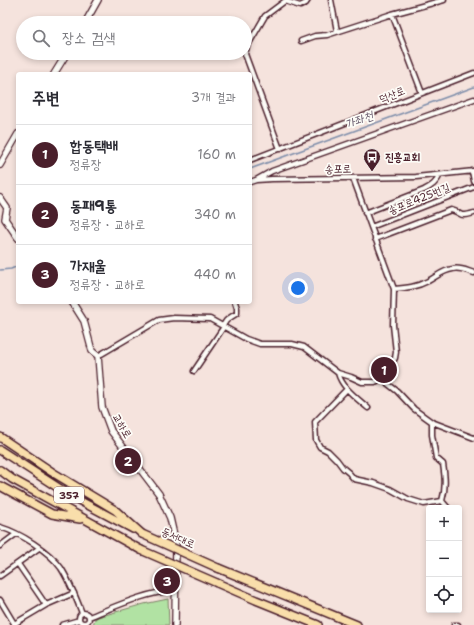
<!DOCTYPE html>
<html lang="ko">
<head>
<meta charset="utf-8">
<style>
	:root { --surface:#fff; --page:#f2f2f3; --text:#2b2b33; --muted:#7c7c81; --line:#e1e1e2; --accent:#4a1f2b }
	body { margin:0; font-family:"Shantell Sans","Poor Story",sans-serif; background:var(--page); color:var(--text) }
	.controls { position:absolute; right:12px; bottom:12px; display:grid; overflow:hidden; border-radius:4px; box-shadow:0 2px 6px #0003 }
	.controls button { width:36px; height:36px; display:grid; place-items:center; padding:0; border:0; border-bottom:1px solid var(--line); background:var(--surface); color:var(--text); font:20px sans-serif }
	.you { position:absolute; left:298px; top:288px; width:14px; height:14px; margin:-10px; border:3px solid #fff; border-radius:50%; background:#1a73e8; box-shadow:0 0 0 6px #1a73e833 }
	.badge { display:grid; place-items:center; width:26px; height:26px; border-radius:50%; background:var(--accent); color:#fff; font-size:13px; font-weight:700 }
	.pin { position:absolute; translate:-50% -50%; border:2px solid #fff; box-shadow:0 1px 4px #0006 }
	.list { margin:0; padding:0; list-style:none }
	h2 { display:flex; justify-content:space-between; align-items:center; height:52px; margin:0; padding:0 16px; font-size:17px }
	h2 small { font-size:13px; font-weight:400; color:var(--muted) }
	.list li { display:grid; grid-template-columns:26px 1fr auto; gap:12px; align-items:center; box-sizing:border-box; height:60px; padding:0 16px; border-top:1px solid var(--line) }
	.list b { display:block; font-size:15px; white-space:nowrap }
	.list p { margin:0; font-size:13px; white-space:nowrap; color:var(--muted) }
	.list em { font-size:13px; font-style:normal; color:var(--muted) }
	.icon { flex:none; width:22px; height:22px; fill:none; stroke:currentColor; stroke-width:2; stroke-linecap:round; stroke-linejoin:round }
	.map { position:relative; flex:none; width:474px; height:625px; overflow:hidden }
	.search { position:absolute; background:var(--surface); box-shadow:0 2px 6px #0003; left:16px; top:16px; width:236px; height:44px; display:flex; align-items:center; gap:10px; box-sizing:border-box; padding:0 14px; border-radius:22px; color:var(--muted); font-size:15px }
	.panel { position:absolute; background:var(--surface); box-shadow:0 2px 6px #0003; left:16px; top:72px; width:236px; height:232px; border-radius:4px }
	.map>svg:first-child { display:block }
</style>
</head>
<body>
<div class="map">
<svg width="474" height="625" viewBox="0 0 474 625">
	<rect width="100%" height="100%" fill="#f5e3dd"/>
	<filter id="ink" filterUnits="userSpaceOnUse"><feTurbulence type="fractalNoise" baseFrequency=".025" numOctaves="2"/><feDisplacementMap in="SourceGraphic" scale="8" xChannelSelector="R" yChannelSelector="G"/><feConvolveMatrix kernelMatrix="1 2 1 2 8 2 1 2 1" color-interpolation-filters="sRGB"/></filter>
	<g filter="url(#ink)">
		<path fill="#b1e2a3" stroke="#7e8067" d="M168 599 169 625H93L95 619 98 617 144 604Z"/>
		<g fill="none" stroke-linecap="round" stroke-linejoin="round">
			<path stroke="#7d8daa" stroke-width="1.5" d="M250 169 474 87
				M0 270 11 269 18 266"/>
			<g stroke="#4a1f2b" stroke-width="7">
				<path id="street" d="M331 0 337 31
					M392 14 422 93
					M301 41 315 36 327 35 392 14 444 0
					M280 149 245 54 247 47 265 16 285 1 300 6 306 3 308 0
					M250 160 474 73
					M472 171 474 181
					M353 178 394 289 393 325 396 352 395 358 384 378
					M256 180 272 171 474 99
					M250 182 256 180 272 179 416 177 474 171
					M365 213 424 190C432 186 436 183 440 175
					M371 227 474 187
					M375 239 451 210C464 213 457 218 474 213
					M394 289C406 288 417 287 428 281 436 277 443 270 453 269 460 267 467 271 474 273
					M98 356 159 320 174 318 210 319 246 339 260 344H292L304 347 338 373 351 377 362 382H375L384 378
					M194 371 223 328C224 319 231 318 237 313V308L235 302
					M338 373C342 388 357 398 368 408
					M384 378 388 384 397 391 414 409 432 422 474 438
					M347 389 315 422 316 440 320 447 328 451 337 460 343 468 349 473 354 479 373 483 390 489 408 499 424 504 442 501
					M432 422V435L436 458 443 464C445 477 446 488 442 501L448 508
					M0 527C20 533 49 551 61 568 70 582 76 598 82 613
					M0 546 16 534
					M18 564 46 605
					M0 576 39 548
					M0 600 15 625
					M79 618a5 5 0 1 1 10 0a5 5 0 1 1-10 0Z
					M89 617C117 606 144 593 175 590
					M14 624 46 605 74 593
					M62 625 79 620
					M454 625H458"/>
			</g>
			<g stroke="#4a1f2b" stroke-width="8">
				<path id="secondary" d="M85 23 98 0
					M54 74 67 53
					M0 165 18 134
					M0 198 7 208 5 219 18 238
					M72 302 84 321 92 351 98 356 102 407 111 431 159 494 170 518 176 544 175 625"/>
			</g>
			<g stroke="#4a1f2b" stroke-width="10">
				<path id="highway" d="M0 437 52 472 115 510 142 534
					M0 450 71 496 133 529
					M0 470 12 479 141 550
					M0 486 52 514 80 519
					M218 568 357 625
					M217 583 256 600 318 625"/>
			</g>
			<use href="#street" stroke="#fdfcf7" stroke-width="4"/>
			<use href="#secondary" stroke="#fdfcf7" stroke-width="5.5"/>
			<use href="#highway" stroke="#f9deab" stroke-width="7"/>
			<g stroke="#4a1f2b" stroke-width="10" stroke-linecap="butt">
				<path id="highway-bridge" d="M142 534 218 568
					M141 550 217 583"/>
			</g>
			<use href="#highway-bridge" stroke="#f9deab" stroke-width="7"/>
		</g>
	</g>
	<defs>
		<g id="bus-pin" transform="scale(0.9)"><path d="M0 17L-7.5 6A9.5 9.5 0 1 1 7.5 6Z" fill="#4a1f2b" stroke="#fdfcf7"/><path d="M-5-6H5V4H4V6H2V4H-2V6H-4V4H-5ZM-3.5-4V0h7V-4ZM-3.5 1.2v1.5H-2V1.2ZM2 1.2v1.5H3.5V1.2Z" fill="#fff"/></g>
	</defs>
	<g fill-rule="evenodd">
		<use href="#bus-pin" x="372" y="157"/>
	</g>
	<g text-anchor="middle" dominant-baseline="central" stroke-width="3.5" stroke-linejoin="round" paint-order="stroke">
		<rect fill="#fdfcf7" stroke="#806168" stroke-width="1" x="54" y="487" width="30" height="16" rx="3"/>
		<g font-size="10" font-weight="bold" fill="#4a1f2b">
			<text x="69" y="495">357</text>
		</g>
		<g font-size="11" fill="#4a1f2b" stroke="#fdfcf7">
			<text transform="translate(392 95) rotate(-22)">덕산로</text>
			<text transform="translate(338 169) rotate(-1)">송포로</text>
			<text transform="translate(419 199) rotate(-22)">송포로425번길</text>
			<text transform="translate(122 426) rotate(60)">교하로</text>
			<text transform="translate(178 538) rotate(24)">동서대로</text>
		</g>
		<g font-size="11" font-weight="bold" fill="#4a1f2b" stroke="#fdfcf7" text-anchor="start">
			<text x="385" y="157">진흥교회</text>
		</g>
		<g font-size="12" font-style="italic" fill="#64566a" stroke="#fdfcf7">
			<text transform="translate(359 120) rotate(-20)">가좌천</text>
		</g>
	</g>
</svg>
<div class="controls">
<button>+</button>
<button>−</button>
<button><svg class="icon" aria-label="locate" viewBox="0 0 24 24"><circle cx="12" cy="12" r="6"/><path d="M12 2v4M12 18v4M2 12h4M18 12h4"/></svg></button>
</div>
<div class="you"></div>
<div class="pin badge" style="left:384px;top:370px">1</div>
<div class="pin badge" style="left:128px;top:461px">2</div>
<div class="pin badge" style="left:167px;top:581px">3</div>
<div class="search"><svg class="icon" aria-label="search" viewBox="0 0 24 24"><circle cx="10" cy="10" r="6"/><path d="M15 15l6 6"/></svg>장소 검색</div>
<section class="panel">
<h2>주변<small>3개 결과</small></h2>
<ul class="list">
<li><span class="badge">1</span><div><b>합동택배</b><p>정류장</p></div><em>160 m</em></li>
<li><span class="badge">2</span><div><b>동패9통</b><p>정류장 · 교하로</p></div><em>340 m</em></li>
<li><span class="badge">3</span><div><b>가재울</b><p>정류장 · 교하로</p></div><em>440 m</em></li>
</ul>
</section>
</div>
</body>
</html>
